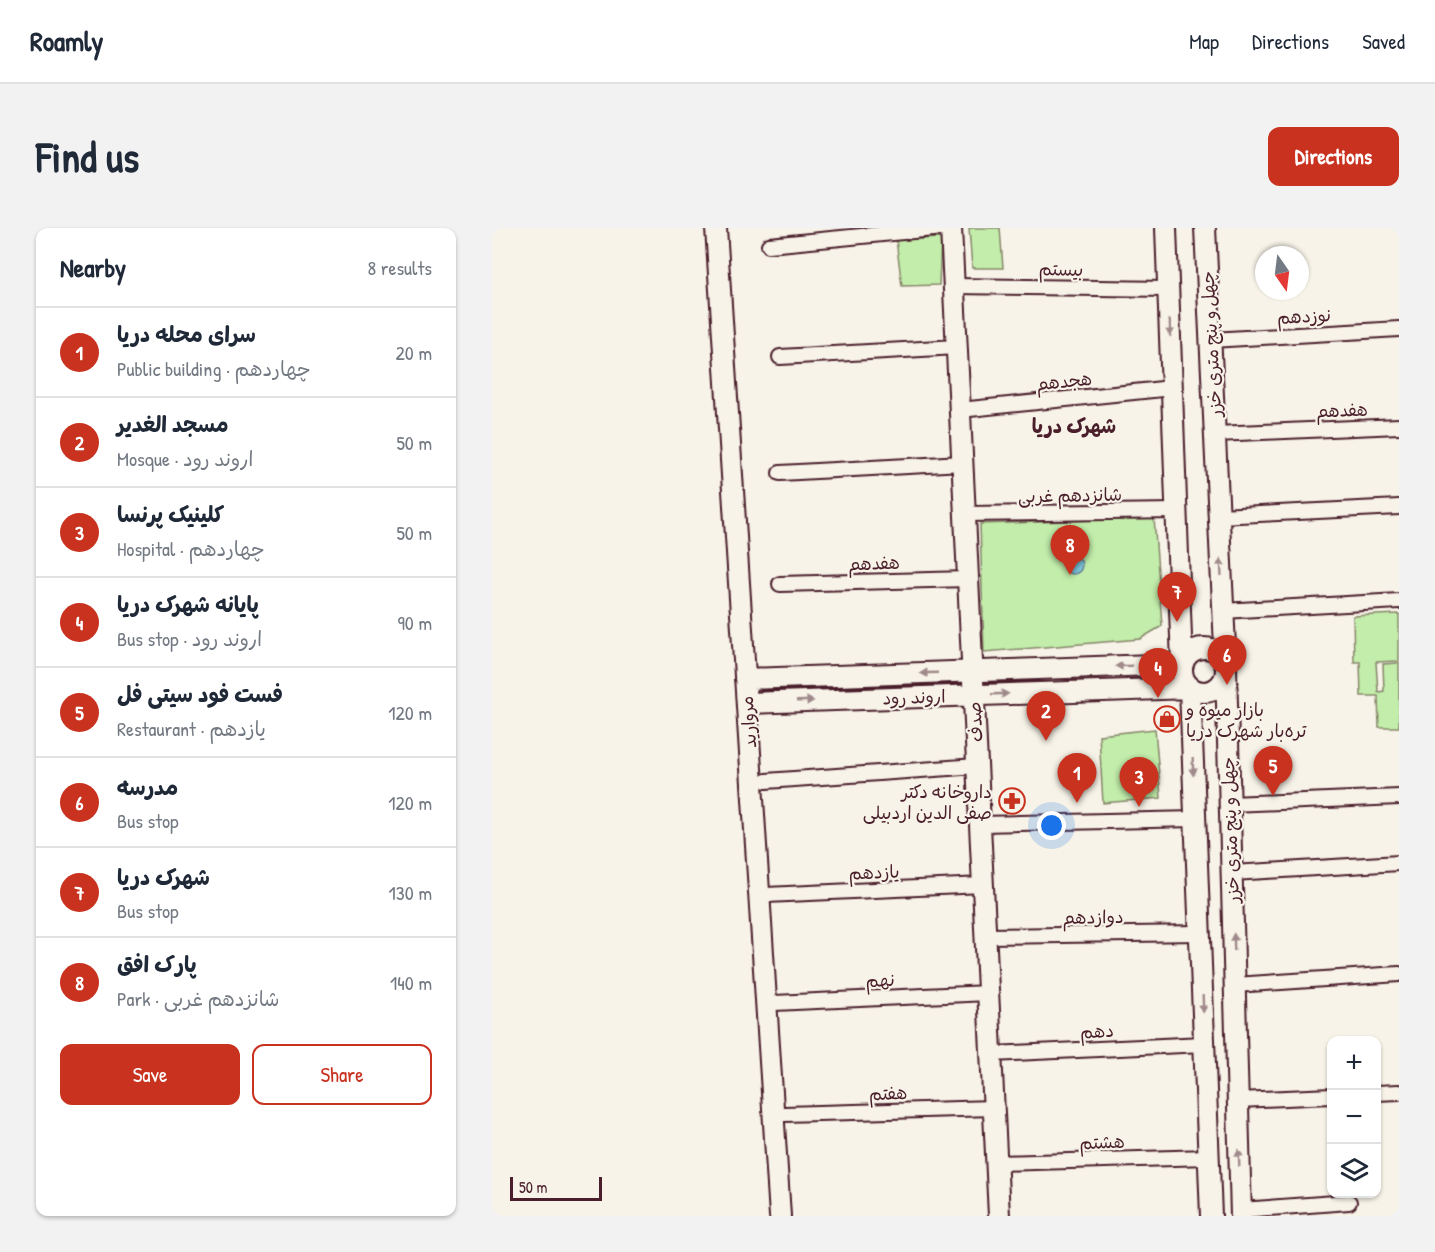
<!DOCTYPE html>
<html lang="en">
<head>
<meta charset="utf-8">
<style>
	:root { --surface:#fff; --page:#f2f2f3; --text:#1f2937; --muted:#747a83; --line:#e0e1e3; --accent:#c8321e }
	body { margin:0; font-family:"Patrick Hand","Playpen Sans Arabic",sans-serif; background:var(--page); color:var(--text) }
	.controls { position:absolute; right:18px; bottom:18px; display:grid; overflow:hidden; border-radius:12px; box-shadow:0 2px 4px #0004 }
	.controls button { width:54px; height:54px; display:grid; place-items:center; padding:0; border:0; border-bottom:2px solid var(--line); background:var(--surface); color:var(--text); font:30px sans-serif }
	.compass { position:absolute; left:763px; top:18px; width:54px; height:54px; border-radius:50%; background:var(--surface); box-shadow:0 2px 4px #0004; rotate:166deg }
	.scale { position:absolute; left:18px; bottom:15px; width:92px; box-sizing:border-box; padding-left:6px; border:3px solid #4a1f2b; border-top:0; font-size:16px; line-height:21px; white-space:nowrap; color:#4a1f2b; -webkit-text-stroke:4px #f7f3e8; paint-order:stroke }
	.you { position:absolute; left:560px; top:598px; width:21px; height:21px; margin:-15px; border:4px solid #fff; border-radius:50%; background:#1a73e8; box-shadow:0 0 0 9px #1a73e833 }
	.badge { display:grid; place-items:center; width:39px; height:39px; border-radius:50%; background:var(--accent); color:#fff; font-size:20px; font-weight:700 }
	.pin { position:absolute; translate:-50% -50px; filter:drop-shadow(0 2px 3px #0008) }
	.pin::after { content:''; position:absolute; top:32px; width:21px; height:18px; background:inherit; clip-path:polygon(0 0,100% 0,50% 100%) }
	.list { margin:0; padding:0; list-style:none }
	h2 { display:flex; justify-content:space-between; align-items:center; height:78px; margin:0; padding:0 24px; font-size:26px }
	h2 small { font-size:20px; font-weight:400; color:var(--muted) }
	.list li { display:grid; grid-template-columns:39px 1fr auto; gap:18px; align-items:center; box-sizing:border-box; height:90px; padding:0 24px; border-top:2px solid var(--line) }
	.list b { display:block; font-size:22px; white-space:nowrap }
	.list p { margin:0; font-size:20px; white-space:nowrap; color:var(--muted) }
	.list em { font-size:20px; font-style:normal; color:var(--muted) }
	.actions { display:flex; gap:12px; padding:18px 24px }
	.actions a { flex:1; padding:14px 0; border:2px solid var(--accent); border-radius:12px; text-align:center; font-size:21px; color:var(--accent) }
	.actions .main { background:var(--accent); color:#fff }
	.icon { flex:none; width:33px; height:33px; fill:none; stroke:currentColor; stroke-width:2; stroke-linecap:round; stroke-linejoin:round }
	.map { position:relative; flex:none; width:907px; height:988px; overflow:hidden; border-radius:12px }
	header { display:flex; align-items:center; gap:36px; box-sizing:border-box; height:84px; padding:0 30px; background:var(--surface); border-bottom:2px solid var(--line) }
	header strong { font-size:28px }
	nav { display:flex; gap:33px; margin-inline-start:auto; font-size:21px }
	.intro { display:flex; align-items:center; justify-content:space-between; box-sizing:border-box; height:144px; padding:0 36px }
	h1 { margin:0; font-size:42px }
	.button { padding:15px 27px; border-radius:12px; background:var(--accent); color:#fff; font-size:21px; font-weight:700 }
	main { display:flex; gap:36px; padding:0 36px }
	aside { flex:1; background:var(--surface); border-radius:12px; box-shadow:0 2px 4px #0004 }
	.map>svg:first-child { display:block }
</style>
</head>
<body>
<header>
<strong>Roamly</strong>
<nav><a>Map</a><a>Directions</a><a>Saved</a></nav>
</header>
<div class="intro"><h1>Find us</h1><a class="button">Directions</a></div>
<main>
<aside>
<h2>Nearby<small>8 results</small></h2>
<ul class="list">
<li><span class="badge">1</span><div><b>سرای محله دریا</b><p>Public building · چهاردهم</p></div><em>20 m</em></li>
<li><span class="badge">2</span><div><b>مسجد الغدیر</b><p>Mosque · اروند رود</p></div><em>50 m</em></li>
<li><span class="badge">3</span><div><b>کلینیک پرنسا</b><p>Hospital · چهاردهم</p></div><em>50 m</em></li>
<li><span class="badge">4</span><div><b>پایانه شهرک دریا</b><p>Bus stop · اروند رود</p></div><em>90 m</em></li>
<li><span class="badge">5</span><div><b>فست فود سیتی فل</b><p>Restaurant · یازدهم</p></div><em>120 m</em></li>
<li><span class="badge">6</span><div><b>مدرسه</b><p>Bus stop</p></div><em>120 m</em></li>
<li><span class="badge">7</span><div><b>شهرک دریا</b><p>Bus stop</p></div><em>130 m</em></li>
<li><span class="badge">8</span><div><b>پارک افق</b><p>Park · شانزدهم غربی</p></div><em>140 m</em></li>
</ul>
<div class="actions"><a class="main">Save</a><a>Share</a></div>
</aside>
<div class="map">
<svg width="907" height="988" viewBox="0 0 907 988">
	<rect width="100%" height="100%" fill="#f7f3e8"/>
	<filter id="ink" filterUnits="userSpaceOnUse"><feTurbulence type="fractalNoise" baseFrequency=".0167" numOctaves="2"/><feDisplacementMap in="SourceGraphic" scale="12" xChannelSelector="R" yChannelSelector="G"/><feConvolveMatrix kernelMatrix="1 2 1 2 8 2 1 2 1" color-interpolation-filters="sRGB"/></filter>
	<g filter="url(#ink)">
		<path fill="#c2edaa" stroke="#86866a" stroke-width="1.5" d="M477 0H508L511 40H480Z
			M449 10 447 57 410 58 404 12Z
			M662 290 670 398 648 411 492 424 488 296Z
			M907 386V433L884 434 886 464 892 463 891 436 907 435V499H887L886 468H869L868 434H862L861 388Z
			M663 501 669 570 611 575 607 507Z"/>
		<path fill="#81cbe2" stroke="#6b8699" stroke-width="1.5" d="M572 337a9 9 0 1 1 18 0a9 9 0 1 1-18 0Z"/>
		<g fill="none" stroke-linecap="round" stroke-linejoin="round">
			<g stroke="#4a1f2b" stroke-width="18">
				<path id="street" d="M277 17 452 0
					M462 58 676 61
					M719 112 907 101
					M288 129 465 119
					M468 182 680 160
					M723 206 907 198
					M288 245 471 235
					M473 286 684 283
					M727 288 907 279
					M288 356 476 351
					M731 383 907 373
					M274 553 485 538
					M738 576 907 569
					M488 596 703 591
					M740 645 907 635
					M274 667 491 657
					M494 708 708 705
					M743 757 907 746
					M282 775 496 765
					M499 826 712 816
					M884 865 907 864
					M746 872 840 868
					M292 886 502 880
					M505 935 717 929
					M749 982 857 974"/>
			</g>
			<g stroke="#4a1f2b" stroke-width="24">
				<path id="secondary" d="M224 0 288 988
					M459 0 507 988
					M713 0 734 440 749 988
					M690 442a22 22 0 1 1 44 0a22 22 0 1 1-44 0Z
					M253 451 690 436 674 0
					M255 475 698 460 719 988"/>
			</g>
			<use href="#street" stroke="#f7f3e8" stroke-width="14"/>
			<use href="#secondary" stroke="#f7f3e8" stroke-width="20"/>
		</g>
		<defs><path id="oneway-solid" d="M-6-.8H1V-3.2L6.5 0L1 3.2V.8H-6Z" transform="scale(1.5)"/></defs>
		<g fill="#a0898a">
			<use href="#oneway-solid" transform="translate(678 100) rotate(88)"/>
			<use href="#oneway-solid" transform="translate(729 339) rotate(-93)"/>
			<use href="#oneway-solid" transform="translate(632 438) rotate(178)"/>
			<use href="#oneway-solid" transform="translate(437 445) rotate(178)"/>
			<use href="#oneway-solid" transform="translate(508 466) rotate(-2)"/>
			<use href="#oneway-solid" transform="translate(313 473) rotate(-2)"/>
			<use href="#oneway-solid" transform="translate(701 539) rotate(88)"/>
			<use href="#oneway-solid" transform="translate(742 714) rotate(-92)"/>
			<use href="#oneway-solid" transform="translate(711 776) rotate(88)"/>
			<use href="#oneway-solid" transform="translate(747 930) rotate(-92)"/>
		</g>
	</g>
	<defs>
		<g id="shop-ring" transform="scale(1.35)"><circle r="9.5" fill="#f7f3e8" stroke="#c8321e" stroke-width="1.5"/><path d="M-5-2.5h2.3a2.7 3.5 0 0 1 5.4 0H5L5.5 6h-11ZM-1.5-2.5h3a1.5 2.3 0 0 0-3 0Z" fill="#c8321e"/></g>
		<g id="pharmacy-ring" transform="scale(1.35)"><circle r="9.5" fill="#f7f3e8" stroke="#c8321e" stroke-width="1.5"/><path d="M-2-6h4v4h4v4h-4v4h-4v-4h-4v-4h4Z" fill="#c8321e"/></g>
	</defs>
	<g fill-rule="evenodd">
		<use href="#shop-ring" x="675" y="491"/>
		<use href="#pharmacy-ring" x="520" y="573"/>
	</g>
	<g text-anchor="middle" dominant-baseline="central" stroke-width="4.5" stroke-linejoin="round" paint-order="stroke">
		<g font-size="18" fill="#4a1f2b" stroke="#f7f3e8">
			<text transform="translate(569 41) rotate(1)">بیستم</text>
			<text transform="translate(812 88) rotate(-3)">نوزدهم</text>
			<text transform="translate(719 116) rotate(-93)">چهل و پنج متری خزر</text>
			<text transform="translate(572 153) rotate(-6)">هجدهم</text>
			<text transform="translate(850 182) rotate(-2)">هفدهم</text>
			<text transform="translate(578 267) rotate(-1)">شانزدهم غربی</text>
			<text transform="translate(382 335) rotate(-2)">هفدهم</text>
			<text transform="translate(422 469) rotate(-2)">اروند رود</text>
			<text transform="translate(256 494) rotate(-94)">مروارید</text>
			<text transform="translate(483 494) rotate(-93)">صدف</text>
			<text transform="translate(738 602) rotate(-92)">چهل و پنج متری خزر</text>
			<text transform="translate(382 644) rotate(-2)">یازدهم</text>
			<text transform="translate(601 689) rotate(-1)">دوازدهم</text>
			<text transform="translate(388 752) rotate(-3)">نهم</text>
			<text transform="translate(605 803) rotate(-3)">دهم</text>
			<text transform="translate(396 865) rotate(-2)">هفتم</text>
			<text transform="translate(610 914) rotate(-2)">هشتم</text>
		</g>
		<g font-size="18" fill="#4a1f2b" stroke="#f7f3e8" text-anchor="start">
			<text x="694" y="481">بازار میوه و<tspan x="694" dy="21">تره‌بار شهرک دریا</tspan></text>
			<text x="500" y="563" text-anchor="end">داروخانه دکتر<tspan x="500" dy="21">صفی الدین اردبیلی</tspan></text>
		</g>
		<g font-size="20" font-weight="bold" fill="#4a1f2b" stroke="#f7f3e8">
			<text x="582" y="197">شهرک دریا</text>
		</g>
	</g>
</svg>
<div class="controls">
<button>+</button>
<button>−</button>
<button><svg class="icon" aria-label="layers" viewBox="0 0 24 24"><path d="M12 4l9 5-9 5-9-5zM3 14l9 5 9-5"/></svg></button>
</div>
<svg class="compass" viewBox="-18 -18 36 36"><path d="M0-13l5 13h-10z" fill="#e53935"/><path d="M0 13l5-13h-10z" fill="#747a83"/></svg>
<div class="scale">50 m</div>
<div class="you"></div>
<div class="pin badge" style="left:585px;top:575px">1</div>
<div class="pin badge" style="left:554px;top:513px">2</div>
<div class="pin badge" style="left:647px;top:579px">3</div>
<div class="pin badge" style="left:666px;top:470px">4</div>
<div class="pin badge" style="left:781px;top:568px">5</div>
<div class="pin badge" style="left:735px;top:457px">6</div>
<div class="pin badge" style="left:685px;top:394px">7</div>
<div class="pin badge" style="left:578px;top:347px">8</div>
</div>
</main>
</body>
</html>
